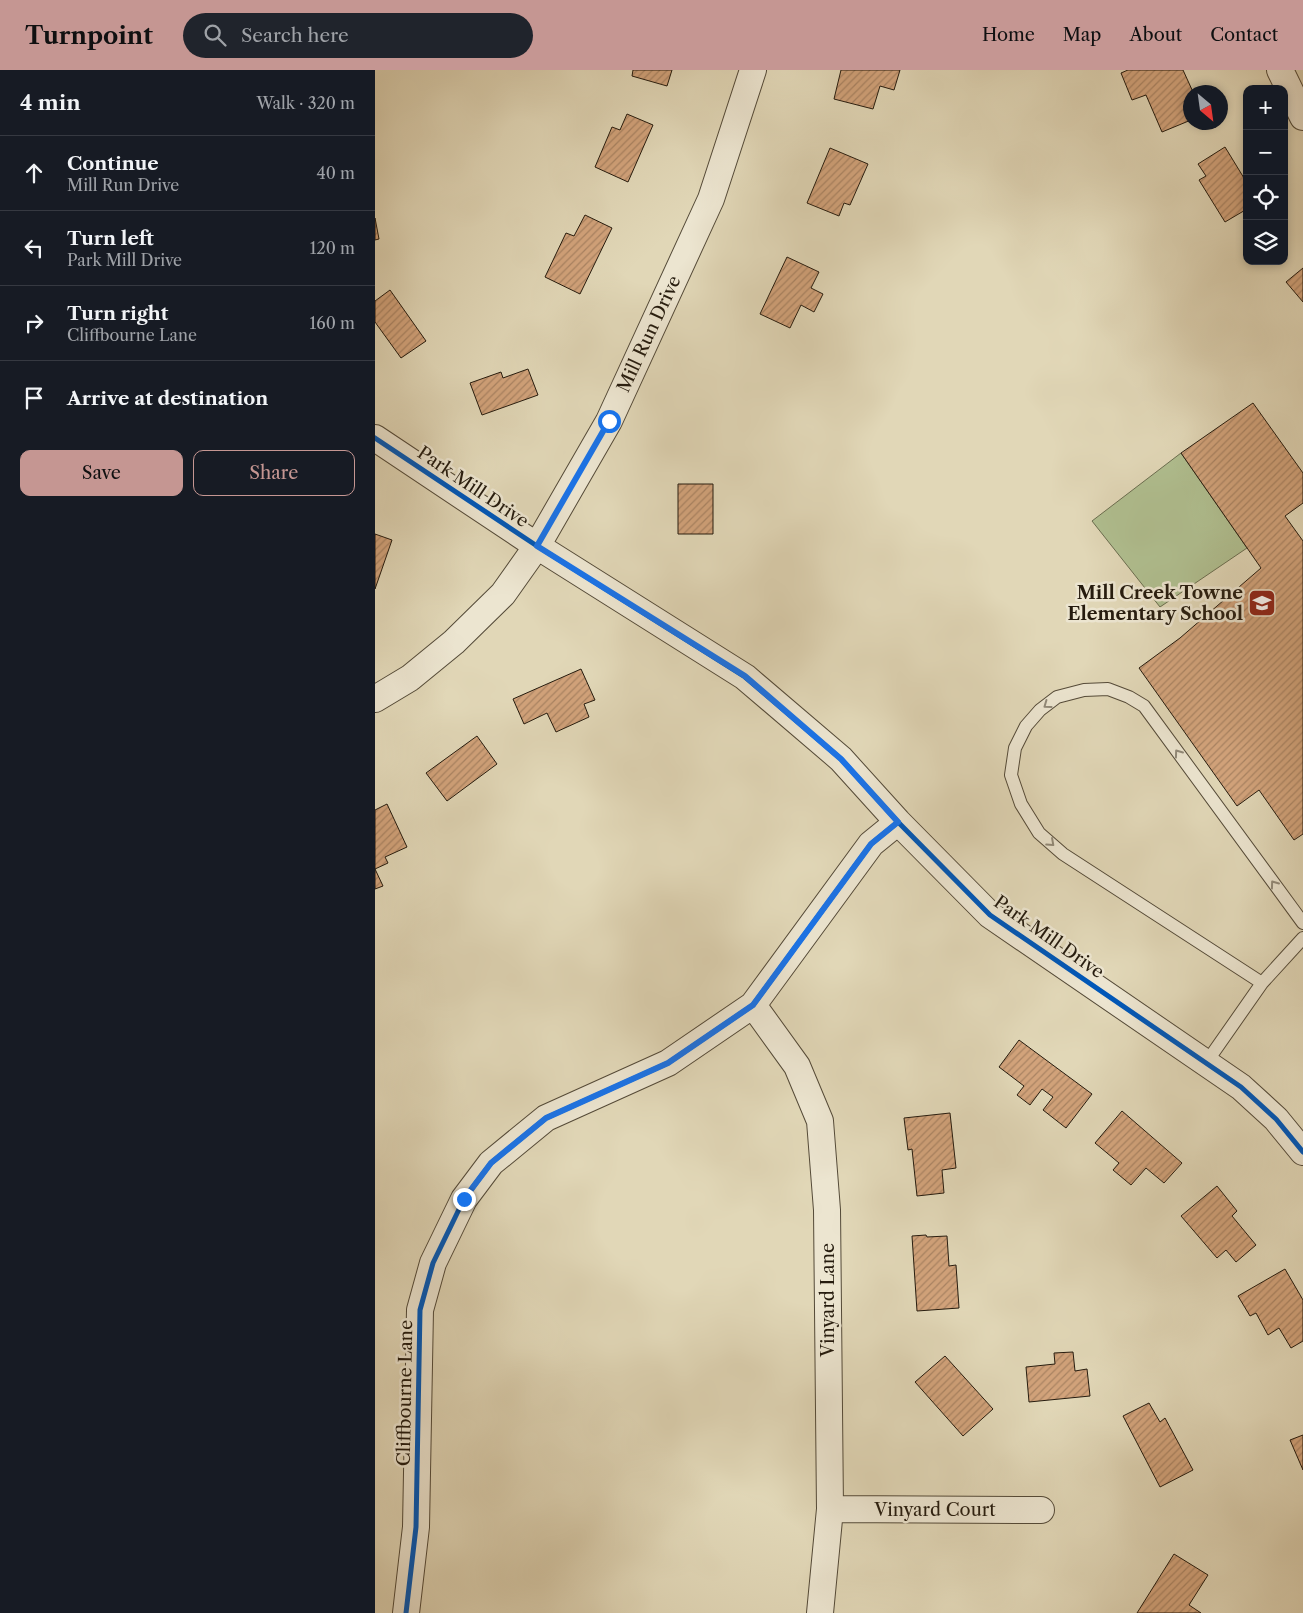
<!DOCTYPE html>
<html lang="en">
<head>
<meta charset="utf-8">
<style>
	:root { --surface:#171b24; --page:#20242c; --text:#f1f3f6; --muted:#9ea1a6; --line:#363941; --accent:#c59692 }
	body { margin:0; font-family:"Libre Caslon Text",serif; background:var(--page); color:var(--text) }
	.controls { position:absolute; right:15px; top:15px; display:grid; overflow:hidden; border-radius:10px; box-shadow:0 2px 8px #0003 }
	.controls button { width:45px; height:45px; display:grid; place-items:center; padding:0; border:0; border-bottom:1px solid var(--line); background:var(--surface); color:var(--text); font:25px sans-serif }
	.compass { position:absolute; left:808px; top:15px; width:45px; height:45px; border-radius:50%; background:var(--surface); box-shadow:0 2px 8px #0003; rotate:151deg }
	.stop { position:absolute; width:15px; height:15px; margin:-11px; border:4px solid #1a73e8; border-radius:50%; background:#fff }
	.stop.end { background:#1a73e8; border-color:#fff; box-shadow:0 1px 5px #0008 }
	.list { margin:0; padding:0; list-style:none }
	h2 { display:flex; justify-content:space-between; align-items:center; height:65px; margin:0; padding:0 20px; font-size:21px }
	h2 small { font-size:16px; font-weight:400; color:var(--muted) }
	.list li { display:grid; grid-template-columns:32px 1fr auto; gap:15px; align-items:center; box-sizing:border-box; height:75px; padding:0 20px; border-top:1px solid var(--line) }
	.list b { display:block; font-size:19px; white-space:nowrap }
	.list p { margin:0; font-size:16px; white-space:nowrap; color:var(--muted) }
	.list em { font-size:16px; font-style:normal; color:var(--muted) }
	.actions { display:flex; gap:10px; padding:15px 20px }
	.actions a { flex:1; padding:11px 0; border:1px solid var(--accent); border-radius:10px; text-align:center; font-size:18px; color:var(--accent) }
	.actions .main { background:var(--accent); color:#111 }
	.icon { flex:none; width:28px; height:28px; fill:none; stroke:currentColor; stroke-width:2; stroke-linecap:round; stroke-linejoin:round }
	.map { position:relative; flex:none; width:928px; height:1543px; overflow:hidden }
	header { display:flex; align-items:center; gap:30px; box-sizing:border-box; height:70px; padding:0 25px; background:var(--accent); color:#111 }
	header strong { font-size:24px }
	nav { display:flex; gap:28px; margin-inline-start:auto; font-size:18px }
	.search { width:350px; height:45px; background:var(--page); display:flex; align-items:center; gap:12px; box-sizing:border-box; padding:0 18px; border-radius:28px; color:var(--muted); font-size:19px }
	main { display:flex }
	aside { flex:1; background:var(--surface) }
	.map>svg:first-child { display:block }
</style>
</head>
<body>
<header>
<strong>Turnpoint</strong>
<div class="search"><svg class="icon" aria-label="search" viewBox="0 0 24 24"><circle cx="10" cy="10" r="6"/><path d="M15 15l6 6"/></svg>Search here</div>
<nav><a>Home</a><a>Map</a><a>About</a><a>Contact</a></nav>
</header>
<main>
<aside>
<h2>4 min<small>Walk · 320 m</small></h2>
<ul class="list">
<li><svg class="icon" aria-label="ahead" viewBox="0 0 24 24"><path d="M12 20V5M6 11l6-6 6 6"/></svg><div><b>Continue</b><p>Mill Run Drive</p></div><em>40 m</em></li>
<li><svg class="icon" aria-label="left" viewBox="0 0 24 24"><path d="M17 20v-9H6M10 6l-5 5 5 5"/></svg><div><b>Turn left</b><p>Park Mill Drive</p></div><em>120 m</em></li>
<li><svg class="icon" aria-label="right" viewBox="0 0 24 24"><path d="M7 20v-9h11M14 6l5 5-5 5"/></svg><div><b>Turn right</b><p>Cliffbourne Lane</p></div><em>160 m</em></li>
<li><svg class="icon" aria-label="arrive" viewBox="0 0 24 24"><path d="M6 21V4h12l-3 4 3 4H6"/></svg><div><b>Arrive at destination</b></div></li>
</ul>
<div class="actions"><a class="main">Save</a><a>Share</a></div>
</aside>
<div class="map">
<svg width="928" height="1543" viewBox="0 0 928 1543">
	<defs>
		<pattern id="building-hatch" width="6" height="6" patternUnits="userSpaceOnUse" patternTransform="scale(1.25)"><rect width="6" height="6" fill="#d2a37b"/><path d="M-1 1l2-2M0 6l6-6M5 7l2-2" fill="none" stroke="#aa8463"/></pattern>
	</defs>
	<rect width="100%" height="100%" fill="#e1d7b7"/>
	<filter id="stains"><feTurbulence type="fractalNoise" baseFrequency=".004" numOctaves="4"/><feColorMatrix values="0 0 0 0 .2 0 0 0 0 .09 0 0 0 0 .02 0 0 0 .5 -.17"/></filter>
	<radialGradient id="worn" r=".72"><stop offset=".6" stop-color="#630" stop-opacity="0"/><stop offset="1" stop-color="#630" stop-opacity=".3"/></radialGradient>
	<path fill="#b0bf90" stroke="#6a6d4f" d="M806 383 872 478 785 537 717 451Z"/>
	<path fill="url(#building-hatch)" stroke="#251b0e" d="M258 0H297L292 16 257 6Z
		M466 0H525L519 20 505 16 498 39 459 29Z
		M753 0H808L818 22H816V50L787 62 771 25 757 30 746 3Z
		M252 44 278 55 253 112 220 97 237 57 245 60Z
		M850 77 872 113V139L850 152 824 110 831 106 823 94Z
		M455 78 493 94 475 135 469 133 464 146 432 133Z
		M210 145 237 158 205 224 170 207 191 163 199 166Z
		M0 148 4 169 0 170Z
		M412 187 444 202 436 218 448 224 439 242 426 235 415 258 385 244Z
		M928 198V232L911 212Z
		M15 220 51 271 26 288 0 252V231Z
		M153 299 163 325 107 345 95 313 126 302 128 308Z
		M878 333 928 403V433L910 446 928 471V764L919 770 884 720 862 736 764 598 805 568 886 498 806 383Z
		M303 414H338V464H303Z
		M0 464 17 470 0 519Z
		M206 599 220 630 209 634 214 647 181 662 172 643 149 654 138 629Z
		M102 666 122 694 72 731 51 703Z
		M12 734 32 777 10 787 13 793 0 799 8 816 0 819V740Z
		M644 970 717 1024 691 1058 668 1040 678 1027 667 1019 655 1035 642 1025 649 1016 624 997Z
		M747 1041 807 1093 789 1113 771 1098 756 1115 738 1100 744 1093 720 1073Z
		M575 1043 581 1098 567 1100 569 1123 542 1126 537 1079 533 1080 529 1048Z
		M842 1116 862 1141 857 1146 881 1175 861 1192 851 1180 842 1188 806 1146Z
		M551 1165 552 1167 572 1166 574 1196 581 1195 584 1238 542 1241 537 1166Z
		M910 1199 928 1230V1271L916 1278 904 1258 893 1265 881 1243 875 1246 863 1226Z
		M698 1282 700 1301 712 1299 715 1326 654 1332 651 1297 680 1294 679 1283Z
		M570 1286 618 1339 588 1366 540 1312Z
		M774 1333 785 1352 790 1348 818 1400 785 1417 748 1346Z
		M928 1365V1400L915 1370Z
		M799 1484 833 1505 814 1535 826 1543H762Z"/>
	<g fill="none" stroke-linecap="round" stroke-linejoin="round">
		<g stroke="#544a38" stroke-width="14">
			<path id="service" d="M887 913 688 784 664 763 646 734 636 705 640 678 651 656 665 640 682 627 709 620 733 619 754 627 769 636 928 853
				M831 993 887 913 928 868"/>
		</g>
		<g stroke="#544a38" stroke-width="28">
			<path id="minor" d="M905 0 928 47
				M0 368 162 476 370 607 466 689 523 752 615 845 866 1017 901 1049 928 1082
				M0 629 35 608 79 572 128 524 162 476 234 351 336 129 378 0
				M378 935 422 996 445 1051 452 1140 455 1439 445 1543
				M455 1439 666 1440
				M31 1543 41 1457 45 1240 58 1193 89 1129 116 1093 171 1048 293 993 378 935 496 774 523 752"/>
		</g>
		<use href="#service" stroke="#ece5d0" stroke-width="12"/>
		<use href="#minor" stroke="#ece5d0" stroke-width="26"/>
		<g stroke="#ece5d0" stroke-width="8">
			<path id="cycleway" d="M0 368 162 476 370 607 466 689 523 752 615 845 866 1017 901 1049 928 1082
				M31 1543 41 1457 45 1240 58 1193 89 1129 116 1093 171 1048 293 993 378 935 496 774 523 752"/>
		</g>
		<use href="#cycleway" stroke="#0057b8" stroke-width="5"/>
	</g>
	<defs><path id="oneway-chevron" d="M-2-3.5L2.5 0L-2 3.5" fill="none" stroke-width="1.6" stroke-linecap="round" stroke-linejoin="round" transform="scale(1.25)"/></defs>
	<g stroke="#928a79">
		<use href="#oneway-chevron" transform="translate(672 635) rotate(144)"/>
		<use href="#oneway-chevron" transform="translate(803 683) rotate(-126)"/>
		<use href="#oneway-chevron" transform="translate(676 773) rotate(42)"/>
		<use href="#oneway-chevron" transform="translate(899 814) rotate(-126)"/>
	</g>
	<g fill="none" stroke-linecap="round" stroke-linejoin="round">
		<path stroke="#1a73e8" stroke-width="6" d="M89 1129 116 1093 171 1048 293 993 378 935 496 774 523 752 466 689 370 606 162 476 234 351"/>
	</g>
	<defs>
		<g id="school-square" transform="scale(1.4375)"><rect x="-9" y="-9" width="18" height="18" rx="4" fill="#8f2418" stroke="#ece5d0"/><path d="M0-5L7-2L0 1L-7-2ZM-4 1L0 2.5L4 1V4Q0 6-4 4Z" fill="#fff"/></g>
	</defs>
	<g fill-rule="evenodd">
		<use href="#school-square" x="887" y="533"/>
	</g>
	<g text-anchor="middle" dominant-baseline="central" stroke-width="5" stroke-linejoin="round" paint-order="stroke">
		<g font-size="18" fill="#251b0e" stroke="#ece5d0">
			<text transform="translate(274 264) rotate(-65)">Mill Run Drive</text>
			<text transform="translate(98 417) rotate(34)">Park Mill Drive</text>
			<text transform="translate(674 867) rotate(35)">Park Mill Drive</text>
			<text transform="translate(453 1230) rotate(-90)">Vinyard Lane</text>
			<text transform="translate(30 1323) rotate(-89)">Cliffbourne Lane</text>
			<text x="560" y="1440">Vinyard Court</text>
		</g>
		<g font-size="18" font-weight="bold" fill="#251b0e" stroke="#ece5d0" text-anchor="end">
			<text x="868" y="523">Mill Creek Towne<tspan x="868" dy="21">Elementary School</tspan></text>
		</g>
	</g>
	<rect width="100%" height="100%" filter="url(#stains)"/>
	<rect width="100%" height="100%" fill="url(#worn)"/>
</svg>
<div class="controls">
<button>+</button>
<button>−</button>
<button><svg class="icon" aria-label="locate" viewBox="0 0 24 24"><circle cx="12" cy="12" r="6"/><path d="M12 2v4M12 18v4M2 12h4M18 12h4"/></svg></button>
<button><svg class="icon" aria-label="layers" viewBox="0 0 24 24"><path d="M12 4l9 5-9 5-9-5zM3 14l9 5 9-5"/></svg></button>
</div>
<svg class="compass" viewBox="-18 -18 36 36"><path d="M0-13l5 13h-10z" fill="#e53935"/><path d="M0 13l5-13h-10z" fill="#9ea1a6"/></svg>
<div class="stop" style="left:234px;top:351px"></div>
<div class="stop end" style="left:89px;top:1129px"></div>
</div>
</main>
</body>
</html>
